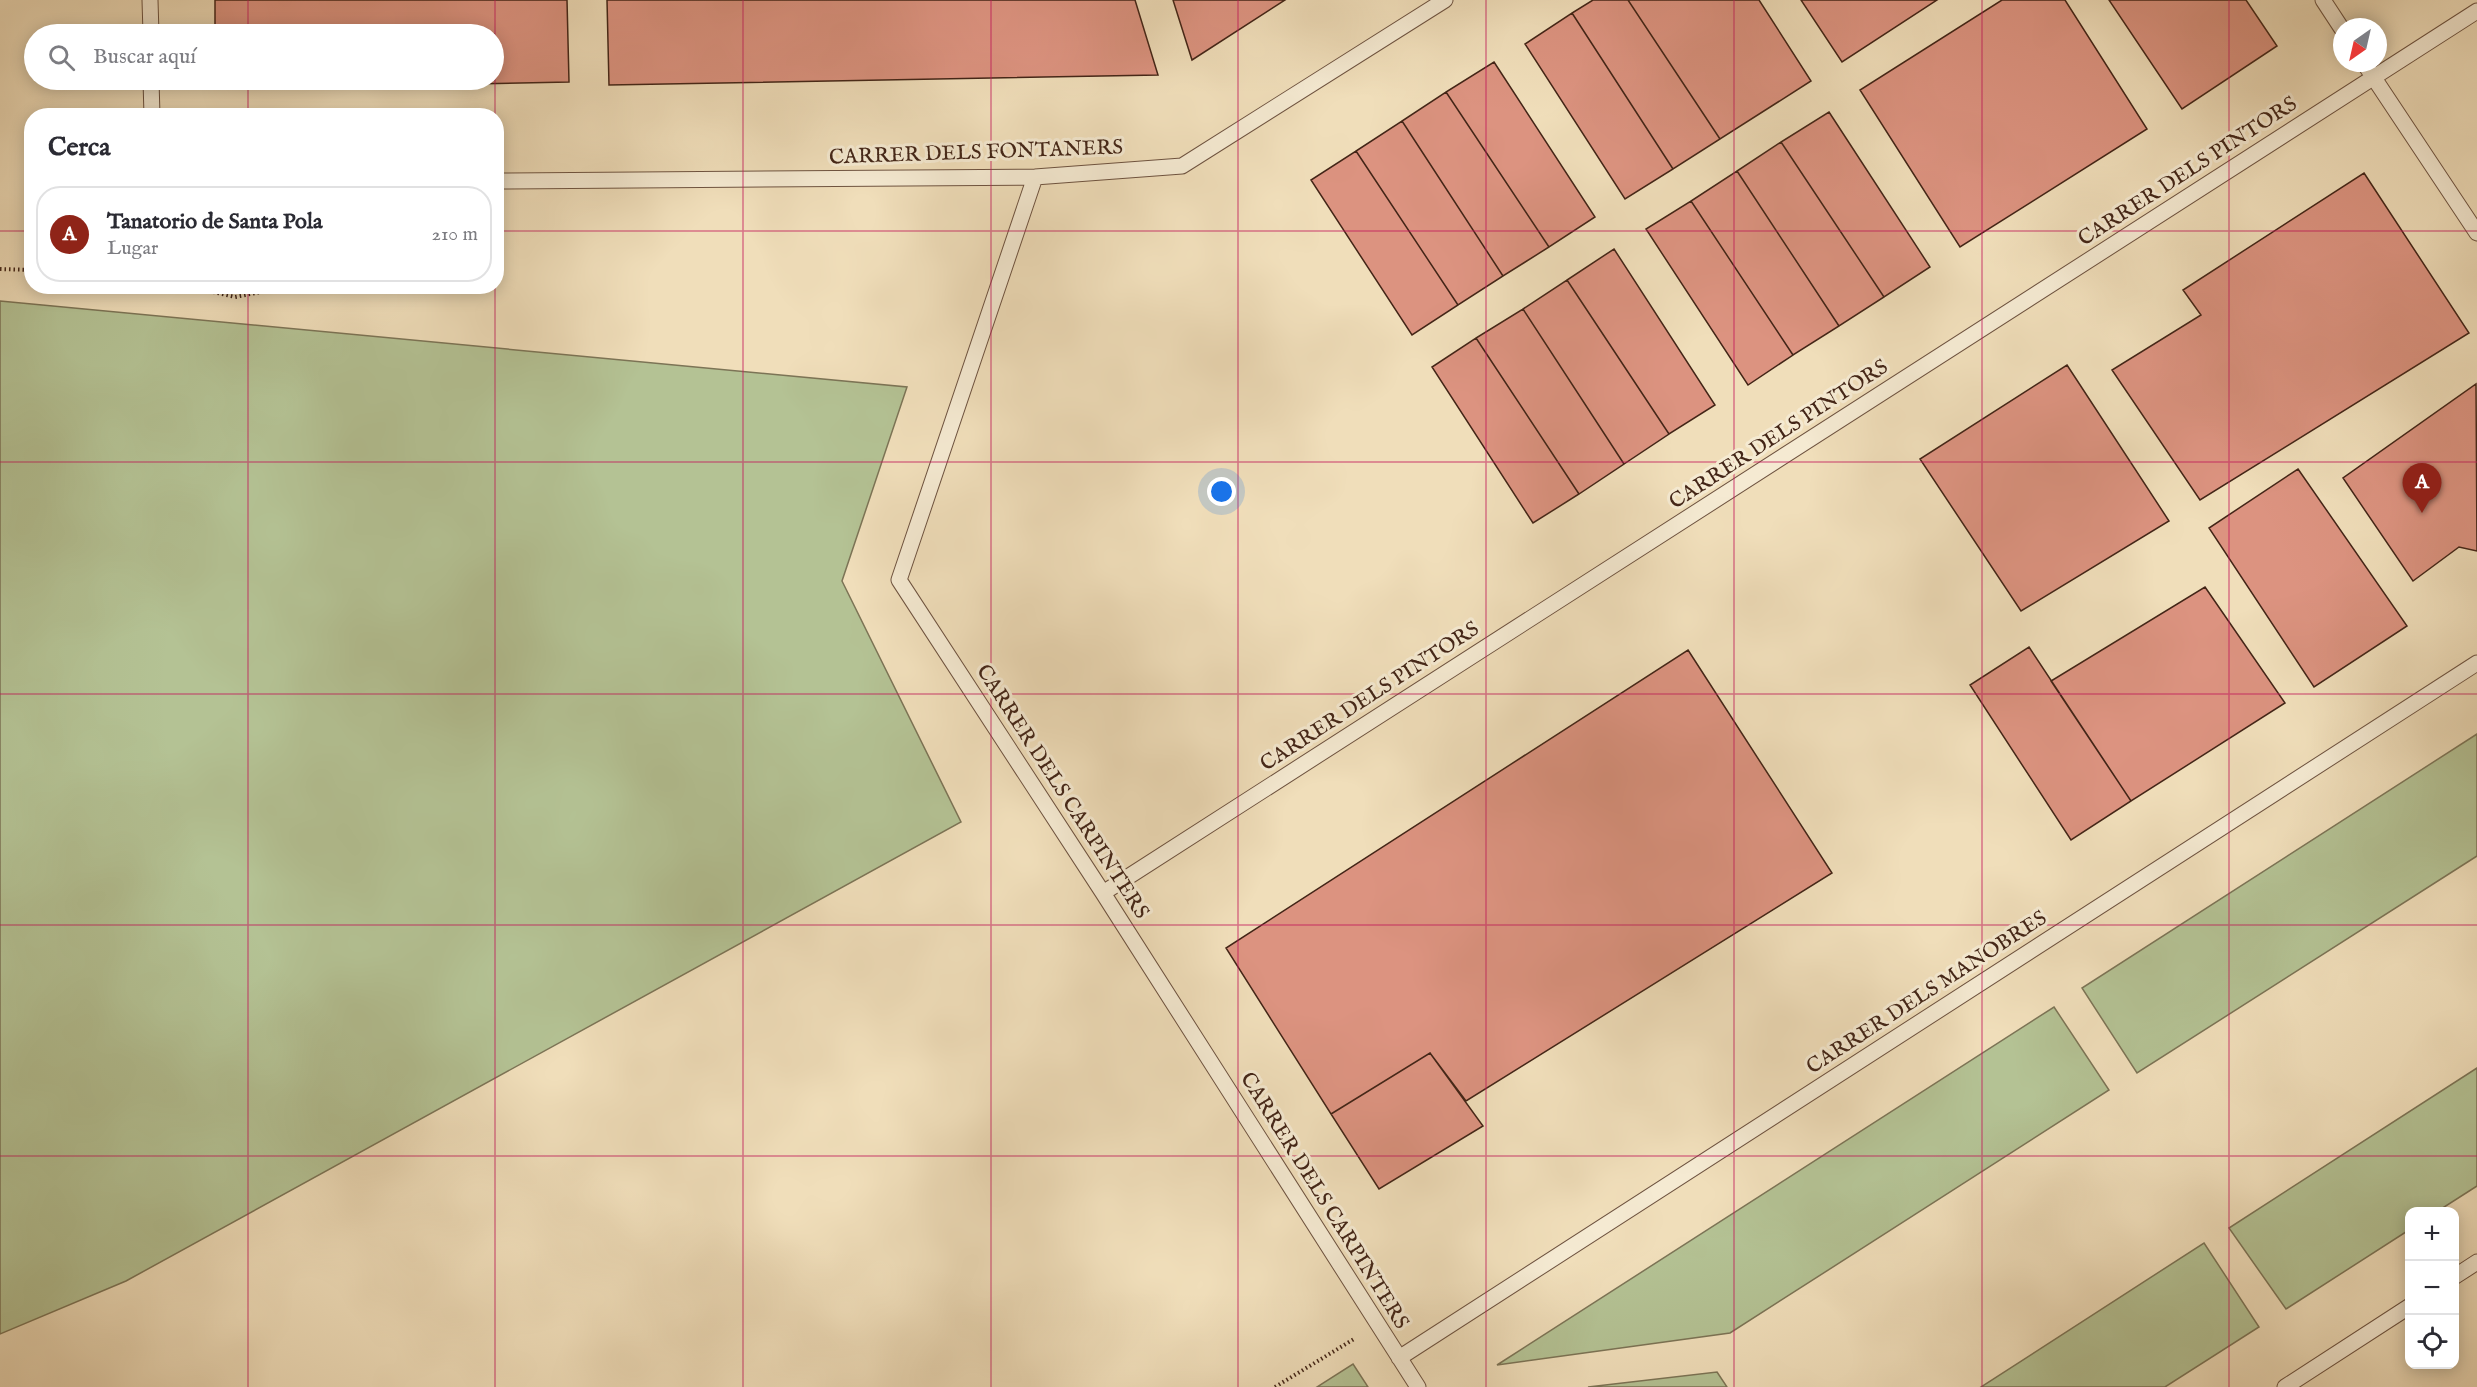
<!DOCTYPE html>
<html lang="es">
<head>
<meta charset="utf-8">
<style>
	:root { --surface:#fff; --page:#f2f2f3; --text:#2b2b33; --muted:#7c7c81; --line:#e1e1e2; --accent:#8f2418 }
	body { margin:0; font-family:"IM FELL English",serif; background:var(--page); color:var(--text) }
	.controls { position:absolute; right:18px; bottom:18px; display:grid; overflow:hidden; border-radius:12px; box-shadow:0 3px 15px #0003 }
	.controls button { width:54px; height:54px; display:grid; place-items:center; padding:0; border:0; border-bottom:2px solid var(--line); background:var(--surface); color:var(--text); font:30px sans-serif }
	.compass { position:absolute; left:2333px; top:18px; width:54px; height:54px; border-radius:50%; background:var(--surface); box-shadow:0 3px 15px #0003; rotate:214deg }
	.you { position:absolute; left:1222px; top:492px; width:21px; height:21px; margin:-15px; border:4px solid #fff; border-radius:50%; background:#1a73e8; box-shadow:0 0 0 9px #1a73e833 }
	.badge { display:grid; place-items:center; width:39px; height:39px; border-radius:50%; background:var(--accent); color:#fff; font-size:20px; font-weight:700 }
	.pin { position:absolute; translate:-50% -50px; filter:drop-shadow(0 2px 3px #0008) }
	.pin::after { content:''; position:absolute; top:32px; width:21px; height:18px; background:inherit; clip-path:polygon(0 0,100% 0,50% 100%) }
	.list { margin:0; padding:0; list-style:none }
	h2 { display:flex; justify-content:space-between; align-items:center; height:78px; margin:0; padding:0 24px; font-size:26px }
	h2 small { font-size:20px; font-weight:400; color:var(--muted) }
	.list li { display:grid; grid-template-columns:39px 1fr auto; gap:18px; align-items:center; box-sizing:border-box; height:96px; margin:0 12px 12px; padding:0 12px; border:2px solid var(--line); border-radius:24px }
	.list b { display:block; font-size:22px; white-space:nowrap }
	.list p { margin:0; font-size:20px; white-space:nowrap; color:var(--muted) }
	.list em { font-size:20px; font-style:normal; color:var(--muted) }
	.icon { flex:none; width:33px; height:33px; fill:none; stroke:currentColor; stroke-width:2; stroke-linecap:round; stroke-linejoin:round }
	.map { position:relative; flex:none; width:2477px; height:1387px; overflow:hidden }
	.search { position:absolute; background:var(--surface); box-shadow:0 3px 15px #0003; left:24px; top:24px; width:480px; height:66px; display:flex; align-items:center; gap:15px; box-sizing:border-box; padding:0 21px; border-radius:33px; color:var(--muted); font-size:22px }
	.panel { position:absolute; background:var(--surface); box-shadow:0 3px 15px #0003; left:24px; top:108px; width:480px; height:186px; border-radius:24px }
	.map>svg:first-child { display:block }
</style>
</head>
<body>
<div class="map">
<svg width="2477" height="1387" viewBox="0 0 2477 1387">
	<rect width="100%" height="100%" fill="#f0deba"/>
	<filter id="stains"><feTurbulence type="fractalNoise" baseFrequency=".00333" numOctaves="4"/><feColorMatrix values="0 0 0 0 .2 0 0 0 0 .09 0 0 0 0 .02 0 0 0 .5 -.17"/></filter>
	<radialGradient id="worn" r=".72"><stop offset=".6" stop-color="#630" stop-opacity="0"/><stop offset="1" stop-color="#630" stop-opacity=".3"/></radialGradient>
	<path fill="#b4c294" stroke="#7c7456" stroke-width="1.5" d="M0 301 907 387 842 581 961 822 126 1281 0 1334Z
		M2477 734V856L2137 1073 2082 988Z
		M2054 1007 2109 1090 1730 1333 1497 1365Z
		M2477 1068V1186L2438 1211 2410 1212 2409 1230 2286 1309 2229 1228Z
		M2204 1243 2259 1327 2165 1387H1981Z
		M1353 1364 1368 1387H1317Z
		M1717 1372 1727 1387H1588Z"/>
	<path fill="#dc9380" stroke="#432517" stroke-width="1.5" d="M215 0H567L569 82 217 89 216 80H494V34H215Z
		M607 0H1135L1158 75 609 85Z
		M1173 0H1285L1192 60Z
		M1593 0H1628L1720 139 1673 169 1572 13Z
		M1628 0H1759L1811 81 1720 139Z
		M1801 0H1937L1842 62Z
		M2002 0H2065L2147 129 1960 247 1860 90Z
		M2109 0H2246L2277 46 2182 109Z
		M1572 13 1673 169 1625 199 1525 44Z
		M1494 62 1595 217 1549 247 1446 92Z
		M1446 92 1549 247 1503 276 1402 121Z
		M1829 112 1930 267 1884 297 1781 142Z
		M1402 121 1503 276 1458 305 1356 151Z
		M1781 142 1884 297 1839 326 1737 171Z
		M1356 151 1458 305 1412 335 1311 180Z
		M1737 171 1839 326 1793 355 1691 201Z
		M2364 173 2469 333 2200 500 2112 370 2201 315 2183 290Z
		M1691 201 1793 355 1748 385 1646 229Z
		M1614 249 1715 405 1669 434 1567 280Z
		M1567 280 1669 434 1624 464 1523 309Z
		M1523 309 1624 464 1579 494 1476 338Z
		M1476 338 1579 494 1533 523 1432 367Z
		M2067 365 2169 521 2021 611 1920 459Z
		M2476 384 2477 551 2459 547 2413 581 2343 478Z
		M2298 469 2407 626 2314 687 2209 528Z
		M2205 587 2285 703 2131 801 2051 681Z
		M2029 647 2131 801 2071 840 1970 685Z
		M1688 650 1832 873 1466 1101 1430 1053 1331 1114 1226 948Z
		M1430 1053 1483 1126 1379 1189 1331 1114Z"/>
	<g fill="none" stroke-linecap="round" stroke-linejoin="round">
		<g stroke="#6e5340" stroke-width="17">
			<path id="service" d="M150 0 151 34
				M2323 0 2342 29
				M2364 63 2477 233
				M151 80 152 116
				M1035 177 899 580 1103 893 1418 1387
				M496 181 1035 177 1182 166 1445 0
				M1103 893 2477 11
				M2454 1277 2477 1262
				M1399 1358 2477 663
				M2285 1387 2410 1306"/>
		</g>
		<path stroke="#432517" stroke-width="4" stroke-dasharray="1.5 3" stroke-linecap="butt" d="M0 269 32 270
			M187 286 235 297 292 286
			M1275 1387 1354 1339"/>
		<use href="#service" stroke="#f5ead2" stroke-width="15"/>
	</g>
	<path fill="none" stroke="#c2185b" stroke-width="1.5" stroke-opacity="0.55" d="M248 0V34M495 0V116M743 0V1387M991 0V1387M1238 0V1387M1486 0V1387M1734 0V1387M1982 0V1387M2229 0V1387M248 80V116M0 231H32M496 231H2477M248 286V1387M495 286V1387M0 462H2477M0 694H2477M0 925H2477M0 1156H2477"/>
	<g text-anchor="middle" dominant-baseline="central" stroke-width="6" stroke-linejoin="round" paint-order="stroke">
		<g font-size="21" fill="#432517" stroke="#f5ead2">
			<text transform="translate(976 153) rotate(-2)">CARRER DELS FONTANERS</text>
			<text transform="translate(2188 172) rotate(-33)">CARRER DELS PINTORS</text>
			<text transform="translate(1779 435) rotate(-33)">CARRER DELS PINTORS</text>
			<text transform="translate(1370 697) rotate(-33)">CARRER DELS PINTORS</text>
			<text transform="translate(1062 792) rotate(57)">CARRER DELS CARPINTERS</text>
			<text transform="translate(1927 993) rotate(-33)">CARRER DELS MANOBRES</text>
			<text transform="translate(1324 1201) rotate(58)">CARRER DELS CARPINTERS</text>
		</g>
	</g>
	<rect width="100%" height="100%" filter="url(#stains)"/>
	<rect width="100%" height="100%" fill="url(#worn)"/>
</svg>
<div class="controls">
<button>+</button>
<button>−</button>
<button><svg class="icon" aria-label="locate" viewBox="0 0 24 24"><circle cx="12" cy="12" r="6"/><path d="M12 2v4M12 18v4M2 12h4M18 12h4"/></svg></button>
</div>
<svg class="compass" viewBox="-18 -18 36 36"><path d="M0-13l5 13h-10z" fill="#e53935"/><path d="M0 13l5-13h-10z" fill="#7c7c81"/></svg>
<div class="you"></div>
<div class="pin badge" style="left:2422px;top:513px">A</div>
<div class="search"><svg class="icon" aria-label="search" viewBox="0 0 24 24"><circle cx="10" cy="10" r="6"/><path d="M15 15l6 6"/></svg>Buscar aquí</div>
<section class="panel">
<h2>Cerca<small></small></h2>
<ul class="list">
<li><span class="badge">A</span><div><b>Tanatorio de Santa Pola</b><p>Lugar</p></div><em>210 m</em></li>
</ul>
</section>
</div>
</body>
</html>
